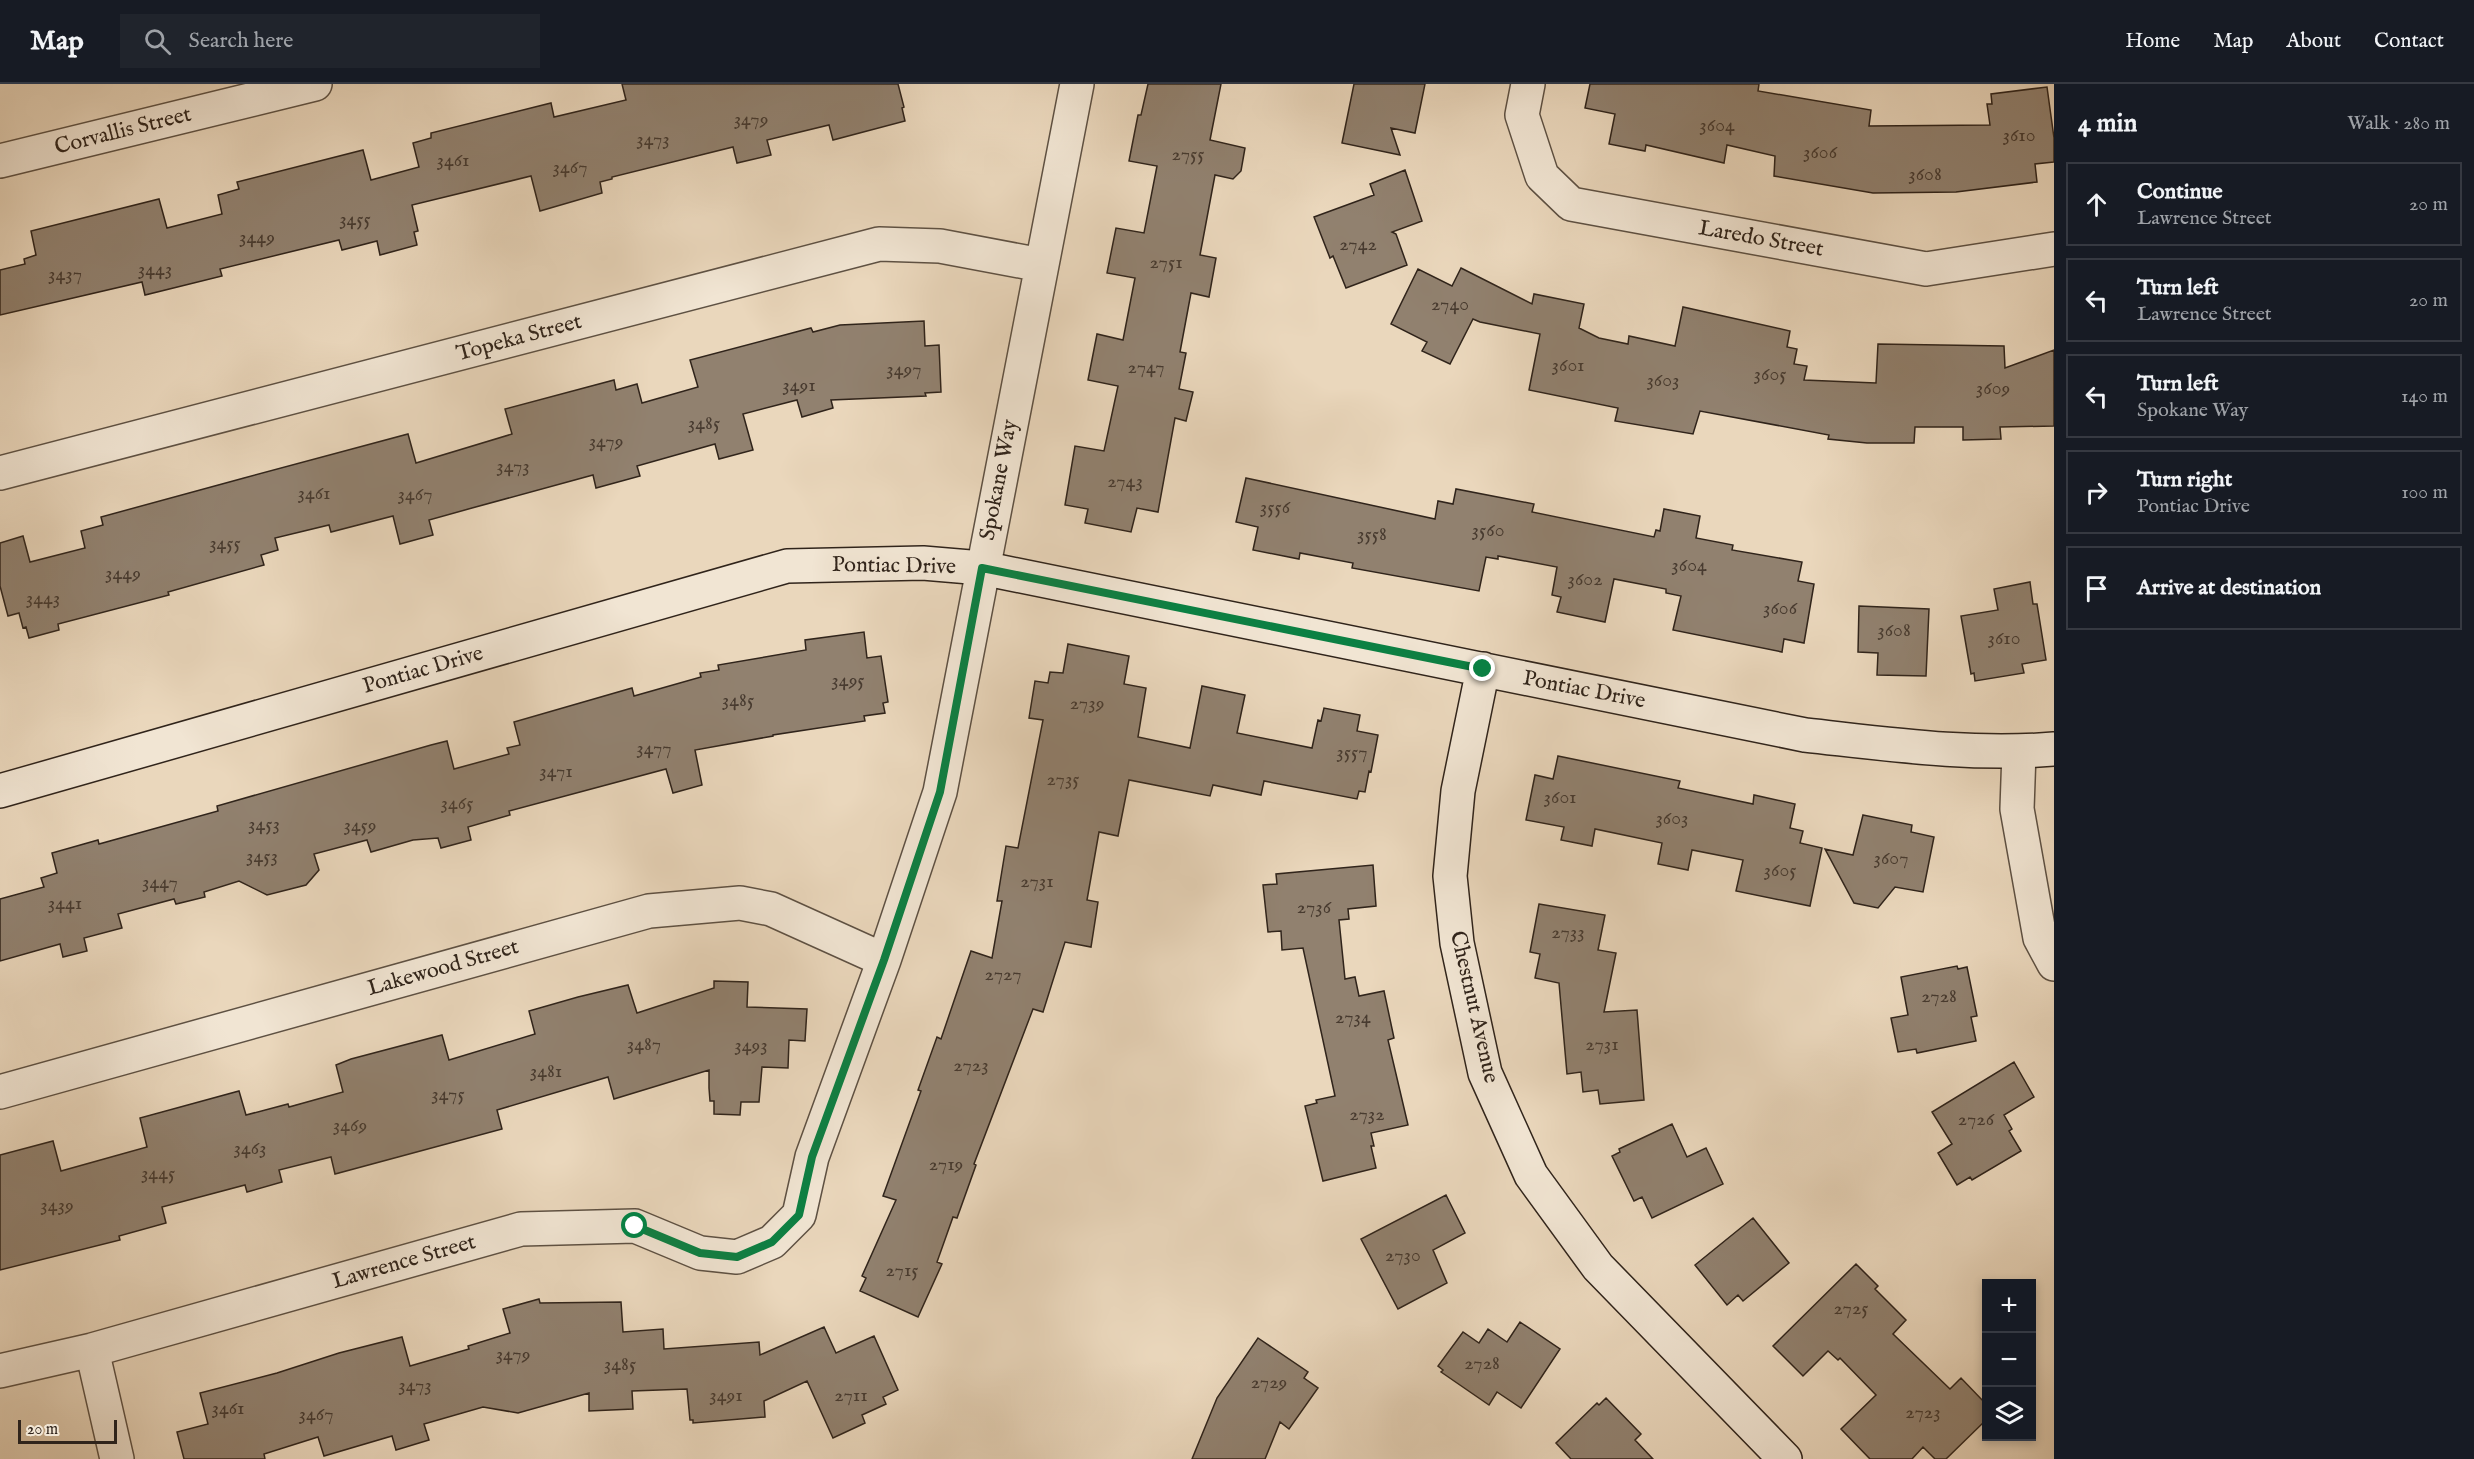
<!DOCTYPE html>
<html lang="en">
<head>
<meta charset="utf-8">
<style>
	:root { --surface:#171b24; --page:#20242c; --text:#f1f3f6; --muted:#9ea1a6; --line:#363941 }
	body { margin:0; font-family:"IM FELL English",serif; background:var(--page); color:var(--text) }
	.controls { position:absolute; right:18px; bottom:18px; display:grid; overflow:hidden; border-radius:0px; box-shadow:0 3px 9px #0003 }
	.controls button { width:54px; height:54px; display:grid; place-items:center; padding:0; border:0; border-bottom:2px solid var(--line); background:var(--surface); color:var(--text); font:30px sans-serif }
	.scale { position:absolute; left:18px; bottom:15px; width:99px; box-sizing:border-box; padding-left:6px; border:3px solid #30241b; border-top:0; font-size:16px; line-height:21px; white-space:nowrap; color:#30241b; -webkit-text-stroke:4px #f1e5d3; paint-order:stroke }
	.stop { position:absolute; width:18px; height:18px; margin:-14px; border:4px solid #0b8043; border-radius:50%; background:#fff }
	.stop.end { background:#0b8043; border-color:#fff; box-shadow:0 2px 6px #0008 }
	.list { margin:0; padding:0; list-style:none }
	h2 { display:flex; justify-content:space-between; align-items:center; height:78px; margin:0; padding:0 24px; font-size:26px }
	h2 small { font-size:20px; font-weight:400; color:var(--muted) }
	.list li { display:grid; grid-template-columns:39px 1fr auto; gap:18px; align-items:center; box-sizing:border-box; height:84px; margin:0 12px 12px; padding:0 12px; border:2px solid var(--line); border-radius:0px }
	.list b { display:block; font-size:22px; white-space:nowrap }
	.list p { margin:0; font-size:20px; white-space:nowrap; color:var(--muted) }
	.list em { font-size:20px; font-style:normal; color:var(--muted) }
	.icon { flex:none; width:33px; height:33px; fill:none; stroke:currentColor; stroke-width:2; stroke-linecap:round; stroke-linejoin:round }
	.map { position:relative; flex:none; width:2054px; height:1375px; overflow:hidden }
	header { display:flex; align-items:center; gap:36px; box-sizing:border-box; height:84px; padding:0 30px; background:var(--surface); border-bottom:2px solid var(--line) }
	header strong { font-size:28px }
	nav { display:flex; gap:33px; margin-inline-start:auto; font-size:21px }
	.search { width:420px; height:54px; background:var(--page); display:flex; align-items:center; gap:15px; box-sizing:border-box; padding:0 21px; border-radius:0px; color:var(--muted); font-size:22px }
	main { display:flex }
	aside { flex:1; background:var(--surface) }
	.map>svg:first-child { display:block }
</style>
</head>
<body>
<header>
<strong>Map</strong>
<div class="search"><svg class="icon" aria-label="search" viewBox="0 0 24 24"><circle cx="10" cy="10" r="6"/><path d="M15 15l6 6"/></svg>Search here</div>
<nav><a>Home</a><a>Map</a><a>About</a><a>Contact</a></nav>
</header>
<main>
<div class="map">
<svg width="2054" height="1375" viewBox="0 0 2054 1375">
	<rect width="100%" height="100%" fill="#ead7bc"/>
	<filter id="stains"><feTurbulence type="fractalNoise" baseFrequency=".00333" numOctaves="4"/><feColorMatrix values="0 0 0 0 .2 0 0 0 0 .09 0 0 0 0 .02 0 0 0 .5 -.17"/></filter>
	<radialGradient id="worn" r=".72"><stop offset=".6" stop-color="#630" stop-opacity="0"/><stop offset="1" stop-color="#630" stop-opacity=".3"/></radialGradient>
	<path fill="#91816f" stroke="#30241b" stroke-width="1.5" d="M622 0H898L904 23 902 24 905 37 833 56 829 41 767 56 771 71 737 79 733 63 612 93V95L600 98 602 109 540 127 531 92 412 121 418 147 414 148 417 161 380 171 377 157 342 166 339 156 220 185 222 192 145 211 142 198 0 231V186L25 180 24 175 36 171 31 147 159 115 167 144 222 130 218 111 239 105 237 98 363 66 371 96 419 83 413 59 431 54V49L551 19 554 33 626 16Z
		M1148 0H1221L1210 56 1245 64 1241 87 1233 95 1215 91 1200 171 1216 174 1209 213 1191 209 1180 268 1186 269 1179 305 1193 308 1186 337 1175 334 1158 428 1137 424 1131 448 1085 439 1088 425 1065 421 1075 362 1104 367 1118 302 1088 296 1097 250 1123 256 1135 194 1107 189 1116 144 1144 149 1157 82 1129 77 1138 31H1141Z
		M1354 0H1425L1415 49 1391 44 1400 71 1342 59Z
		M1590 0H1759L1758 7 1871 26 1869 42 1990 41 1987 20H1992L1991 10 2047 3 2054 54V78L2035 80 2037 98 1956 108 1873 109 1774 92 1775 72 1727 61 1724 79 1646 61 1645 67 1609 60 1615 30 1585 24Z
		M1405 86 1422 137 1392 148 1396 150 1407 181 1346 204 1333 172 1330 174 1314 133 1374 111 1370 100Z
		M1461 184 1532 220 1534 210 1584 220 1579 244 1599 254 1628 260 1629 252 1675 262 1683 223 1790 247 1787 263 1797 265 1794 280 1807 282 1804 296 1876 299 1878 260 2004 262 2005 284 2054 266V342L2000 343 2001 355 1963 356V343H1915L1914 359H1867L1828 355 1829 351 1700 327 1693 350 1615 337 1618 324 1529 306 1540 250 1480 238 1473 235 1450 280 1422 267 1427 258 1391 240 1418 185 1452 202Z
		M924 237 925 262 939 261 941 308 925 309 926 312 831 316 833 324 802 333 797 316 743 330 753 366 719 375 715 360 637 382 640 392 596 404 593 391 472 424 429 436 433 451 400 460 393 432 331 448 329 441 275 454 278 466 261 471 264 481 168 508 169 511 58 540 59 546 29 554 26 543 23 544 19 529 8 532 0 502V459L23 452 30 478 85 464 81 447 103 441 101 433 244 394 408 350 416 379 512 350 505 325 614 296 616 306 637 300 642 319 698 303 690 276 811 244 813 248 840 241Z
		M1246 394 1435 435 1438 417 1453 420 1456 405 1534 420 1532 428 1654 453 1656 446 1660 447 1664 425 1700 432 1696 454 1733 461 1732 466 1802 478 1798 497 1814 500 1804 559 1784 555 1782 568 1673 546 1681 512 1666 509V505L1614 495 1605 538 1557 528 1561 513 1552 511 1557 483 1498 472V475L1486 473 1479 507 1352 484 1353 479 1300 469 1299 475 1253 466 1258 443 1236 438Z
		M2030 498 2033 520H2037L2046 576 2022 580 2024 589 1975 597 1974 589 1971 590 1961 532 1998 526 1994 505Z
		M1859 522 1929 525 1926 592 1877 591 1878 569 1858 568Z
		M864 548 867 574 881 572 888 618 883 619 885 629 864 632 865 637 773 651V652L695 666 702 701 673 709 666 685 509 727 510 731 468 743 471 756 441 764 438 754 413 756 371 768 367 756 314 770 319 786 306 801 267 811 239 797 204 808 205 813 176 820 174 815 118 830 122 844 84 854 87 867 63 873 60 860 0 877V815L44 803 41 794 57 789 52 769 98 756 99 760 218 727 217 722 431 661 447 657 454 685 509 670 507 664 520 661 514 638 632 604 634 612 701 593 700 589 719 586 718 581 806 566 805 556Z
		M1068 560 1129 572 1124 600 1146 604 1138 653 1190 664 1202 602 1245 611 1237 649 1312 664 1318 636 1321 637 1324 624 1360 631 1357 647 1378 651 1371 688 1369 687 1365 708 1359 707 1357 715 1264 697 1261 711 1213 701 1210 712 1129 696 1118 752 1099 748 1087 816 1098 818 1091 863 1065 858 1043 928 1033 925 974 1080 976 1081 957 1134 953 1133 937 1178 942 1180 918 1233 860 1207 866 1194 862 1192 896 1116 883 1112 921 1007 918 1006 937 953 941 955 971 867 992 874 1002 817H997L1006 762 1018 764 1043 636 1029 634 1035 597 1048 599 1050 588 1063 589Z
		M1558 672 1680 697 1678 704 1753 720 1754 711 1795 720 1790 744 1803 747 1800 759 1822 764 1810 822 1736 807 1743 776 1692 766 1688 786 1658 780 1662 759 1595 745 1592 762 1561 756 1564 743 1526 736 1535 691 1553 695Z
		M1863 731 1912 741 1911 748 1934 753 1923 808 1895 803 1878 824 1854 819 1825 765 1853 771Z
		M1373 781 1376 822 1348 825 1349 835 1339 836 1345 895 1355 893 1359 912 1384 907 1394 954 1388 956 1408 1041 1371 1049 1374 1062H1371L1376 1084 1323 1097 1305 1022 1317 1019 1316 1016 1335 1012 1303 864 1282 866 1281 847 1268 848 1263 801 1277 800 1276 790Z
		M1539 820 1605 831 1598 866 1616 869 1604 928 1637 926 1644 1016 1600 1020 1598 1006 1583 1008 1581 988 1567 990 1559 899 1535 894 1540 870 1530 868Z
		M1957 882 1958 885 1967 883 1977 932 1971 933 1976 957 1917 969 1916 965 1898 968 1891 934 1908 931 1901 893Z
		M714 897 748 898 747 923 807 925 805 957 789 956 788 984 762 983 759 1018H741L740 1031 714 1030V1017H710L709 1004V986L614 1015 608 993 497 1026 502 1045 335 1090 331 1073 279 1086 282 1098 247 1108 245 1101 162 1123 166 1139 119 1152 120 1156 0 1186V1071L53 1057 61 1087 147 1063 140 1034 239 1007 246 1031 288 1020 289 1023 343 1008 336 981 351 975 442 951 449 976 535 950 529 927 578 913 628 901 637 929 714 904Z
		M2014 978 2034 1013 2004 1031 2012 1045 2009 1047 2021 1067 1972 1096 1970 1093 1957 1101 1938 1069 1952 1060 1932 1028Z
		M1672 1040 1687 1073 1706 1064 1723 1100 1652 1134 1642 1113 1634 1117 1612 1072 1620 1068 1619 1065Z
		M1446 1111 1465 1149 1433 1166 1447 1199 1398 1225 1361 1155Z
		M1753 1134 1789 1179 1743 1217 1738 1211 1727 1221 1695 1181Z
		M1856 1180 1878 1202 1875 1205 1906 1236 1893 1250 1950 1305 1961 1294 1986 1320V1336L1946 1375H1935L1923 1363 1912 1375H1870L1841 1345 1876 1311 1840 1274 1838 1276 1828 1267 1803 1292 1773 1262Z
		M539 1215 540 1219 621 1218 623 1248 663 1245 664 1265 759 1258 760 1271 824 1243 836 1269 874 1252 898 1306 883 1313 886 1320 862 1331 865 1339 833 1354 807 1297 764 1317 765 1333 693 1339V1336H690L687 1305 632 1307 633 1325 589 1327V1309L518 1329 483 1323 424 1340 429 1356 396 1366 392 1352 324 1372 318 1353 264 1370 265 1375H184L177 1348 208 1340 200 1309 277 1289 339 1269 402 1253 410 1282 469 1265 468 1262 510 1249 503 1225Z
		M1520 1238 1560 1265 1521 1324 1497 1308 1489 1321 1441 1288 1443 1286 1438 1282 1463 1248 1479 1259 1488 1245 1507 1258Z
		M1258 1254 1308 1288 1304 1294 1318 1304 1289 1345 1280 1338 1265 1375H1192L1217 1314Z
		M1606 1314 1641 1350 1635 1356 1653 1375H1571L1556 1359 1597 1319 1599 1321Z"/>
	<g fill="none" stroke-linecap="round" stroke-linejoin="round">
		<g stroke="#5e5143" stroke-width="36">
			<path id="street" d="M1528 0 1522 31 1542 92 1571 120 1926 185 2054 165
				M0 77 315 0
				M0 389 879 160 940 162 1041 181
				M2019 668 2017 725 2040 854 2054 880
				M0 1008 649 827 740 819 771 825 884 876
				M92 1266 117 1375
				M0 1287 92 1266 521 1145 635 1142 700 1169 737 1173 772 1158 799 1131 812 1073 884 876 940 708 1077 0"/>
		</g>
		<g stroke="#30241b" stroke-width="36">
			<path id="secondary" d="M1483 585 1458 707 1450 792 1457 859 1485 989 1531 1091 1598 1183 1785 1375
				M0 707 787 482 923 479 982 484 1805 651C1888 660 1970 672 2054 665"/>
		</g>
		<use href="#street" stroke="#f1e5d3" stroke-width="33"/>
		<use href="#secondary" stroke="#f1e5d3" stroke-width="33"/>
	</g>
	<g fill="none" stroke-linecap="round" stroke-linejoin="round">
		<path stroke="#0b8043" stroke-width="8" d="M635 1142 700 1169 737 1173 772 1158 799 1131 812 1073 884 876 940 708 982 484 1483 585"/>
	</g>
	<g text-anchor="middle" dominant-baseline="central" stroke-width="4.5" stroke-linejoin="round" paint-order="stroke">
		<g font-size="20" fill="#483b30">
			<text x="751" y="35">3479</text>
			<text x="1717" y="41">3604</text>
			<text x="2019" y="51">3610</text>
			<text x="653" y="55">3473</text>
			<text x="1820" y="68">3606</text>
			<text x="1188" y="70">2755</text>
			<text x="453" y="76">3461</text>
			<text x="570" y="83">3467</text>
			<text x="1925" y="90">3608</text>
			<text x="355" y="135">3455</text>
			<text x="257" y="153">3449</text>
			<text x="1358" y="160">2742</text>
			<text x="1166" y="178">2751</text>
			<text x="155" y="185">3443</text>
			<text x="65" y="190">3437</text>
			<text x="1450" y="220">2740</text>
			<text x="1568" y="281">3601</text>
			<text x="1146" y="283">2747</text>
			<text x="904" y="285">3497</text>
			<text x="1770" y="290">3605</text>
			<text x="1663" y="296">3603</text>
			<text x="799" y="301">3491</text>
			<text x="1993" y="304">3609</text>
			<text x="704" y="339">3485</text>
			<text x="606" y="357">3479</text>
			<text x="513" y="382">3473</text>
			<text x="1125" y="397">2743</text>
			<text x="314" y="409">3461</text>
			<text x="415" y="410">3467</text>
			<text x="1275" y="423">3556</text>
			<text x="1488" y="446">3560</text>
			<text x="1372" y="450">3558</text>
			<text x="225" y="459">3455</text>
			<text x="1689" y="481">3604</text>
			<text x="123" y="489">3449</text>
			<text x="1585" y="495">3602</text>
			<text x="43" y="514">3443</text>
			<text x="1780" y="524">3606</text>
			<text x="1894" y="546">3608</text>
			<text x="2004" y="554">3610</text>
			<text x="848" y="596">3495</text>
			<text x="738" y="616">3485</text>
			<text x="1087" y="619">2739</text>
			<text x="654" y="664">3477</text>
			<text x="1352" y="668">3557</text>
			<text x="556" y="687">3471</text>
			<text x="1063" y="695">2735</text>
			<text x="1560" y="713">3601</text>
			<text x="457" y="719">3465</text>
			<text x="1672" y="734">3603</text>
			<text x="264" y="740">3453</text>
			<text x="360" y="741">3459</text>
			<text x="262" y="772">3453</text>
			<text x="1891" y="774">3607</text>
			<text x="1780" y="786">3605</text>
			<text x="1037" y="797">2731</text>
			<text x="160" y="798">3447</text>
			<text x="65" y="819">3441</text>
			<text x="1314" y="823">2736</text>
			<text x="1568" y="848">2733</text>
			<text x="1003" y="890">2727</text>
			<text x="1939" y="912">2728</text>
			<text x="1353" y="933">2734</text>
			<text x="644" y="960">3487</text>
			<text x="1602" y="960">2731</text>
			<text x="751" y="961">3493</text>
			<text x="971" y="981">2723</text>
			<text x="546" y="987">3481</text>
			<text x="448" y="1010">3475</text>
			<text x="1367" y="1030">2732</text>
			<text x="1976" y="1035">2726</text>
			<text x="350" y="1041">3469</text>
			<text x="250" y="1064">3463</text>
			<text x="946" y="1080">2719</text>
			<text x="158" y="1089">3445</text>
			<text x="57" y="1121">3439</text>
			<text x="1403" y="1171">2730</text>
			<text x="902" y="1186">2715</text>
			<text x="1851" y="1224">2725</text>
			<text x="513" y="1270">3479</text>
			<text x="1482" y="1279">2728</text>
			<text x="620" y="1280">3485</text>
			<text x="1269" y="1298">2729</text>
			<text x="415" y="1301">3473</text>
			<text x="726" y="1311">3491</text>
			<text x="851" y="1311">2711</text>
			<text x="228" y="1324">3461</text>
			<text x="1923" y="1328">2723</text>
			<text x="316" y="1330">3467</text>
		</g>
		<g font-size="22" fill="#30241b" stroke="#f1e5d3">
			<text transform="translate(123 47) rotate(-14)">Corvallis Street</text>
			<text transform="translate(1761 155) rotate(10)">Laredo Street</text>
			<text transform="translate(519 254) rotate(-15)">Topeka Street</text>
			<text transform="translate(999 396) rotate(-79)">Spokane Way</text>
			<text transform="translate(894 482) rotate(1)">Pontiac Drive</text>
			<text transform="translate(423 586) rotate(-16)">Pontiac Drive</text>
			<text transform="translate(1584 606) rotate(11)">Pontiac Drive</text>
			<text transform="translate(443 884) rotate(-16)">Lakewood Street</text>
			<text transform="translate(1474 923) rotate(77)">Chestnut Avenue</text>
			<text transform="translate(404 1178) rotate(-16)">Lawrence Street</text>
		</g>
	</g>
	<rect width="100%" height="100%" filter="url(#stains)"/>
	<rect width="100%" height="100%" fill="url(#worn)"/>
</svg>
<div class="controls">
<button>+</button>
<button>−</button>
<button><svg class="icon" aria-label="layers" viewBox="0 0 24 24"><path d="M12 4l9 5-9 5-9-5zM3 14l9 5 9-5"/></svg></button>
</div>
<div class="scale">20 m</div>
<div class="stop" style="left:635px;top:1142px"></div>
<div class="stop end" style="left:1483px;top:585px"></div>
</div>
<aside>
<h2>4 min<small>Walk · 280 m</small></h2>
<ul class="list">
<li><svg class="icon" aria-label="ahead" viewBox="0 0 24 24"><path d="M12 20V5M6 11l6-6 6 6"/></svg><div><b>Continue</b><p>Lawrence Street</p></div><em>20 m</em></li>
<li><svg class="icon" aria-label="left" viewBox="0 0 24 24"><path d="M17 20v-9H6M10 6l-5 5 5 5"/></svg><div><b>Turn left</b><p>Lawrence Street</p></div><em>20 m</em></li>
<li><svg class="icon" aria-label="left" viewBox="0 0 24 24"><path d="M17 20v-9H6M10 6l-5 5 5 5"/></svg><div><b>Turn left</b><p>Spokane Way</p></div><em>140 m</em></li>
<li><svg class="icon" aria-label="right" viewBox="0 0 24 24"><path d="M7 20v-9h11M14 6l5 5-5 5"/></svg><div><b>Turn right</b><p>Pontiac Drive</p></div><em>100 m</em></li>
<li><svg class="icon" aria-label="arrive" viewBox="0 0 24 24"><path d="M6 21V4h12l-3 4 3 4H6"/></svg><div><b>Arrive at destination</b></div></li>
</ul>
</aside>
</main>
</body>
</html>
